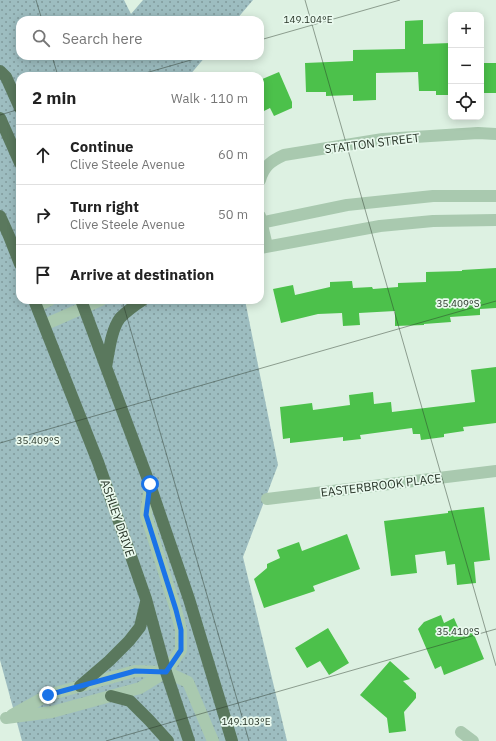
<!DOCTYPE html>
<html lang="en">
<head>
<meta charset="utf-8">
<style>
	:root { --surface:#fff; --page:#f2f2f2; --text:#222; --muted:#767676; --line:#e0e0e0 }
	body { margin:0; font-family:"IBM Plex Sans",sans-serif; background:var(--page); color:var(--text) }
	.controls { position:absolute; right:12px; top:12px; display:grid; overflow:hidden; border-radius:8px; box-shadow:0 2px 10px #0003 }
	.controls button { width:36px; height:36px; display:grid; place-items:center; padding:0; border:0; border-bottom:1px solid var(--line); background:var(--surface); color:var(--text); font:20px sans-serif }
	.stop { position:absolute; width:12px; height:12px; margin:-9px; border:3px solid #1a73e8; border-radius:50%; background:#fff }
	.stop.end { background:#1a73e8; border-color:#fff; box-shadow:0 1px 4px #0008 }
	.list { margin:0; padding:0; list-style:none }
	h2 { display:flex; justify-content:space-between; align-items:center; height:52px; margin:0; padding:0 16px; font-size:17px }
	h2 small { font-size:13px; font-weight:400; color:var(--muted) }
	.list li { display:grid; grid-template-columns:26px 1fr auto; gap:12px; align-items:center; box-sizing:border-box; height:60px; padding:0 16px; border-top:1px solid var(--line) }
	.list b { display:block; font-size:15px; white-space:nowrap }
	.list p { margin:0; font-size:13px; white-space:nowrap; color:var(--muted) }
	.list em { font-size:13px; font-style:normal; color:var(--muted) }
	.icon { flex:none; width:22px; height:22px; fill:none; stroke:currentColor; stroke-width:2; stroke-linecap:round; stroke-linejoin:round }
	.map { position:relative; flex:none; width:496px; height:741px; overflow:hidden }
	.search { position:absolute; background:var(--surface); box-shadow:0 2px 10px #0003; left:16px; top:16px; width:248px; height:44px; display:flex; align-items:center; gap:10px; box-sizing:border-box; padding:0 14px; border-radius:12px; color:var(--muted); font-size:15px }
	.panel { position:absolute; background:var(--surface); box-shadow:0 2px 10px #0003; left:16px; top:72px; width:248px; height:232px; border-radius:12px }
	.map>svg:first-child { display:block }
</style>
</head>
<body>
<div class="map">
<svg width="496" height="741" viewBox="0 0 496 741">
	<defs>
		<pattern id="park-dots" width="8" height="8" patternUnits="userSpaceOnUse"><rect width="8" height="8" fill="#9dbdc0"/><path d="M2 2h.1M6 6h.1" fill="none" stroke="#809a9c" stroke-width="1.8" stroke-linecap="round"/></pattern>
	</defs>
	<rect width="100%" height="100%" fill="#ddf1e2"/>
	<path fill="url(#park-dots)" d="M0 0H124L131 14 143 0H253L236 20H20V56H206L189 76H20V300H245L278 465 243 557 287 741H22L0 660Z"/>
	<path fill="#4cc14b" d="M423 20V44L451 43V95H436V91H419L418 72 376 73V100L353 101V95L326 96V92H306L305 63 353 61V50L405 49V21Z
		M481 63H496V93H481Z
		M279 72 292 102V108L274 116 270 108 260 113V80Z
		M496 268V308L480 309V315L450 317 451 322 424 324V325L395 326V311L359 313 360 325 343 326 342 313 318 314 281 323 273 289 293 285 295 295 330 287V282L352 281 353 288 372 287 373 289 398 287V283L426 282V272L462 271V270Z
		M496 367V423L463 427 464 431 444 434V437L421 440 420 434H413L412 428 360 435 361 439 343 441V437L290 443V438L283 439 280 407 312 403 313 410 350 405 349 395 373 392 374 404 391 402 392 412 475 402 471 370Z
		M484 507 490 560 474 562 476 583 457 585 455 564 447 565 445 551 415 555 417 573 391 576 384 521 448 513V511Z
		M347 534 360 569 313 586 315 591 264 608 254 579 267 568V564L280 558 277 550 299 542 302 551Z
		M441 615 444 623 454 618 460 632 471 627 484 659 444 675 441 666 435 669 418 629 424 622Z
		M328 628 349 663 329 675 320 661 307 668 295 648Z
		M390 661 410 679 403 681 416 693V698L404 712 406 731 389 733 387 718 360 695Z"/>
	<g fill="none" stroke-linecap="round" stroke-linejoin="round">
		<path stroke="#a9c9af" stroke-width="12" d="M260 180C264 166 271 161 284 155L383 139 478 133 496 134
			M260 216 267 246
			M260 223 347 205 433 196H496
			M260 248 380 226 433 221 496 220
			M37 306 50 300
			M44 325 101 300
			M267 499 496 471
			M12 715 48 695 135 671 166 672 188 682 213 741
			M6 718 52 712 140 688 166 672 181 650V630L176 610 146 515 150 485
			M461 732 473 741"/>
		<path stroke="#5a785d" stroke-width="12" d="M0 71 6 77 20 108
			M0 118 20 163
			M0 216 9 236 20 264
			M34 300 98 462 146 599 166 672 189 741
			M81 300 150 485 189 599 232 741
			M106 367C109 352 111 330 120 318 127 311 135 305 143 300
			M80 686 109 661 129 641 140 627 146 602
			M111 696 130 701 149 720 168 741"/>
	</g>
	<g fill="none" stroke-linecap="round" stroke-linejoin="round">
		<path stroke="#1a73e8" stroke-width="5" d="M48 695 135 671 166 672 181 650V630L176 610 146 515 150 484"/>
	</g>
	<path fill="none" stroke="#293629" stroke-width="1" stroke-opacity="0.45" d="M36 0 42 20M305 0 496 666M260 40 400 0M52 56 58 76M135 76 205 56M0 115 20 109M122 300 249 741M0 443 496 301M106 741 496 629"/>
	<g text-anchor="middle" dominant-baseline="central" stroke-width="3.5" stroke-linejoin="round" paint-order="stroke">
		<g font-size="12" fill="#293629" stroke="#e9f9ee">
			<text transform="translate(372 143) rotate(-7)">STATTON STREET</text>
			<text transform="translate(381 485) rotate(-7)">EASTERBROOK PLACE</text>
			<text transform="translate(118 518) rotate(71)">ASHLEY DRIVE</text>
		</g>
	</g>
	<g font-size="10" text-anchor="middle" fill="#293629" stroke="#e9f9ee" stroke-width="3.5" stroke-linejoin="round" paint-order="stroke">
		<text x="308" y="23">149.104°E</text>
		<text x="458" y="307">35.409°S</text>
		<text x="38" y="444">35.409°S</text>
		<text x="458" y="635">35.410°S</text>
		<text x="246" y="725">149.103°E</text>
	</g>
</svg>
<div class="controls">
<button>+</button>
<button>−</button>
<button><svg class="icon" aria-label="locate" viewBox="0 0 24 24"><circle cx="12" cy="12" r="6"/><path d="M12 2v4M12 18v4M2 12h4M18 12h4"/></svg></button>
</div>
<div class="stop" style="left:150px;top:484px"></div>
<div class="stop end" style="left:48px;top:695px"></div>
<div class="search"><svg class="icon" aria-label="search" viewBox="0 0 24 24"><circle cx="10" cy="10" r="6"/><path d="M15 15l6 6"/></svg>Search here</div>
<section class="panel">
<h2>2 min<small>Walk · 110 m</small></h2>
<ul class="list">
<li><svg class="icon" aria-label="ahead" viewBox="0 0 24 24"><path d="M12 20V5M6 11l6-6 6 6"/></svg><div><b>Continue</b><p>Clive Steele Avenue</p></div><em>60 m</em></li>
<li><svg class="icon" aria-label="right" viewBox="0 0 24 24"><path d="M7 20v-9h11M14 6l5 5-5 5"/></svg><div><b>Turn right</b><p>Clive Steele Avenue</p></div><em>50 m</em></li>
<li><svg class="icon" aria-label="arrive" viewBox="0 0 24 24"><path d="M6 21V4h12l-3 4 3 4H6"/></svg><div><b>Arrive at destination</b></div></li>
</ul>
</section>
</div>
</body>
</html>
